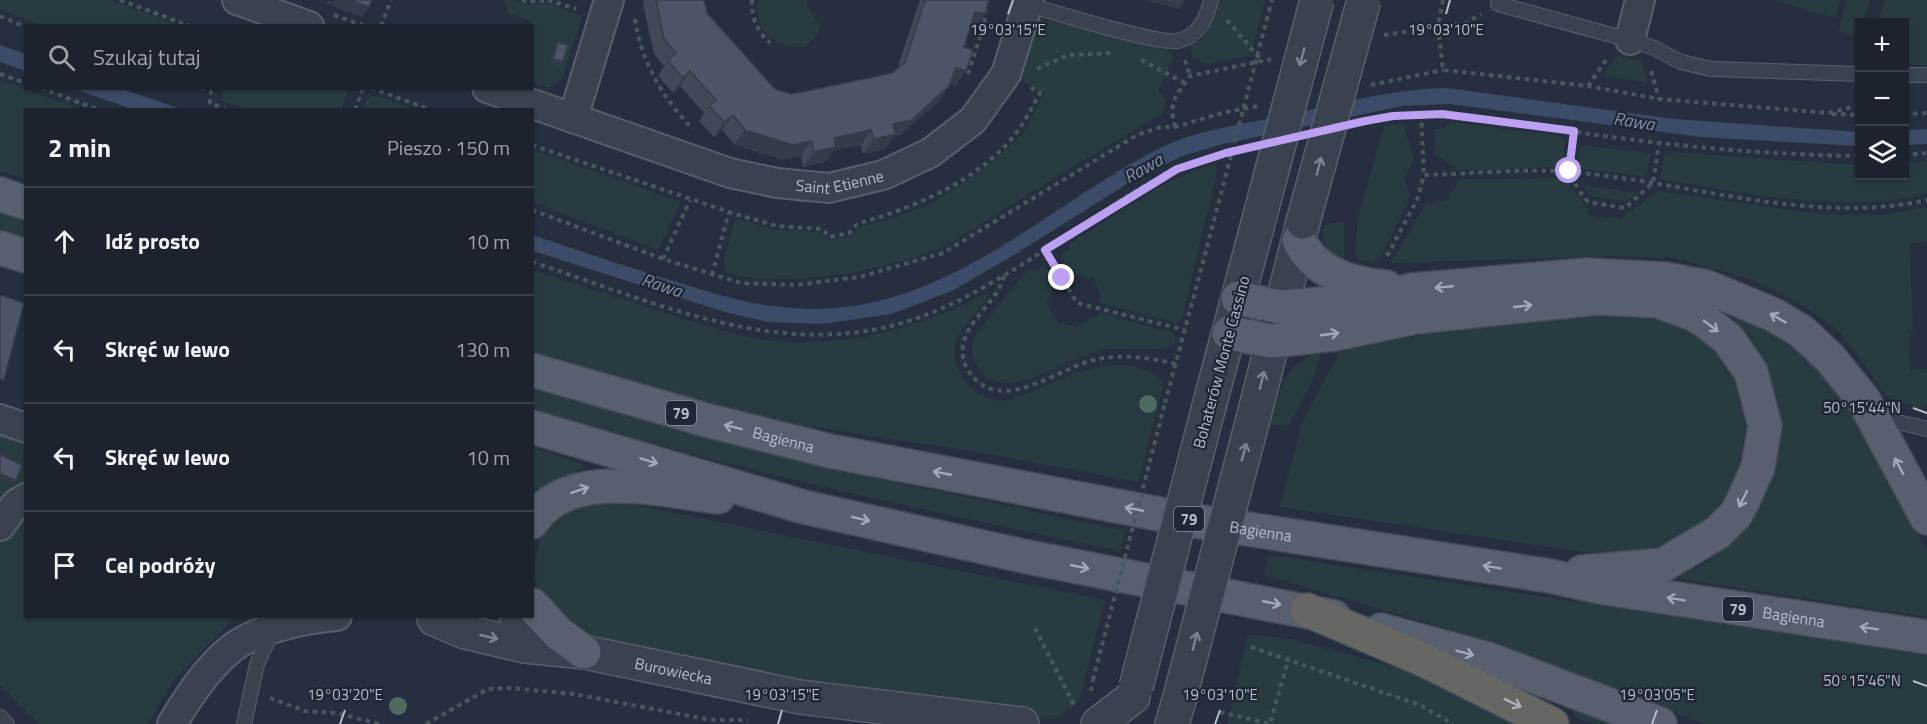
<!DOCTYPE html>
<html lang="pl">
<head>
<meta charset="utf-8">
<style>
	:root { --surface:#1c232f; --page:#252b37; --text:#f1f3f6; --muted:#a0a4aa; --line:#3a404b }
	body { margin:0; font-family:"Titillium Web",sans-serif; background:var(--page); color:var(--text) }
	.controls { position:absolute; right:18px; top:18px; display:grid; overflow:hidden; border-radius:0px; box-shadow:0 2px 4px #0004 }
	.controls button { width:54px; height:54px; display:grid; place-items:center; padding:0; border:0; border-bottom:2px solid var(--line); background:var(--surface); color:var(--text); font:30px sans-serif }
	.stop { position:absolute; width:18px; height:18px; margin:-14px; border:4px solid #bca0f2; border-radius:50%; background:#fff }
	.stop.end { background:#bca0f2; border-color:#fff; box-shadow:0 2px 6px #0008 }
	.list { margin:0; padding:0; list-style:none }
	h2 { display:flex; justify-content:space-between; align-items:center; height:78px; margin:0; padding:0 24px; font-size:26px }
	h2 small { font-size:20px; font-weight:400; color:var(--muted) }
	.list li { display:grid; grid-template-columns:39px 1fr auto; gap:18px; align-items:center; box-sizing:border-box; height:108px; padding:0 24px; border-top:2px solid var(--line) }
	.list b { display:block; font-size:22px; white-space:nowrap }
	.list em { font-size:20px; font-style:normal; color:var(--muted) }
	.icon { flex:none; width:33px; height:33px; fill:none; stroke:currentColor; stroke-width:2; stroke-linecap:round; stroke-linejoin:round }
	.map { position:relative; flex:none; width:1927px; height:724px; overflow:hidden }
	.search { position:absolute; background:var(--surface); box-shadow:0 2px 4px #0004; left:24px; top:24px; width:510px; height:66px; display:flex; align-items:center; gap:15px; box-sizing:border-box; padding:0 21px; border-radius:0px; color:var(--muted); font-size:22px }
	.panel { position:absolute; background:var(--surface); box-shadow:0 2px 4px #0004; left:24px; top:108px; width:510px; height:510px; border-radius:0px }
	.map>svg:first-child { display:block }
</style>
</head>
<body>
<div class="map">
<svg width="1927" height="724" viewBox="0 0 1927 724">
	<rect width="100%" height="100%" fill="#262f3f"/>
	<path fill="#283b40" d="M0 0H110L178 25H40L0 9Z
		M504 0H516L528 5 547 3 582 16 563 77 549 88 533 82 531 21 509 14Z
		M757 0H807L808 8 820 24 818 35 805 47C775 49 754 30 757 0Z
		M1219 0H1265L1251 55 1207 64 1192 57 1190 46C1210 36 1213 21 1219 0Z
		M1773 0H1840L1835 18Z
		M1847 0H1870L1863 22H1860L1859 37 1838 31Z
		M1885 0H1927V66L1905 64 1904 22H1878Z
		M1038 18 1170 51 1173 58 1158 92 1166 99 1163 113C1112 143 1061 174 1011 205 988 219 965 236 940 247 888 272 782 288 726 273L724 260 735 219 776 230 819 232 828 240 851 237 859 227 891 219 930 204 963 183 995 160 1023 133 1044 94 1016 77Z
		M1617 55 1641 62 1648 83 1603 76Z
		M0 80 81 109 26 110 25 179 0 171Z
		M223 89V88L349 89 341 110 249 109 221 101Z
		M373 95 415 109H363L367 99Z
		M1451 122 1560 136 1565 141 1563 167 1459 170 1435 154 1434 129 1443 128Z
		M1403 123 1414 160 1404 177 1410 197 1379 260C1369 264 1363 262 1355 255L1358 217 1384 126Z
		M1580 145 1650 153 1647 177 1577 168Z
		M533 150 681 202 658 250 533 202Z
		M1671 152 1859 165 1860 176H1904L1905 163 1927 162V194C1840 214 1746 193 1660 179L1663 157Z
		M1216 162 1217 172 1182 319 1176 323 1099 303 1101 296 1093 278 1070 273 1060 256 1070 249V243L1164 184Z
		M1564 178 1586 206 1588 215 1619 219 1658 191 1826 215H1883L1927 207V242L1910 243 1913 331H1909L1910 370 1927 369V406L1917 408 1887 397 1863 362 1838 331 1806 307 1752 280 1676 258 1610 256 1391 263 1426 204 1447 200 1460 179Z
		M1582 185 1636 193 1626 201 1590 196Z
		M0 212 25 221V239L0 230Z
		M1344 221V266C1330 253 1320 245 1324 225Z
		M1045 264 1055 283 1047 304 1058 323 1077 327 1100 313 1174 333 1176 343C1156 355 1124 346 1102 350 1067 356 1006 407 979 369 971 358 970 346 976 334L1028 269 1033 271Z
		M532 270C575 284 617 297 659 311 692 321 725 333 760 339 839 352 919 328 989 292 983 312 959 323 955 345 949 373 979 405 1007 400 1017 399 1028 393 1037 389 1076 372 1123 350 1162 379L1163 388 1138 482 972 451 805 426 617 379 533 354Z
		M1631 310C1646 313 1667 315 1680 322 1777 376 1764 502 1665 545 1640 556 1610 553 1583 552L1280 507 1302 423 1342 348 1517 320Z
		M1733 315 1773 332 1796 347 1813 363 1856 417 1927 550V617L1679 579 1681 575C1695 571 1709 561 1720 552 1770 513 1793 446 1773 385 1767 366 1757 348 1745 333 1740 327 1733 322 1733 315Z
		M1321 351 1313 380 1288 426 1270 424C1280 388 1283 366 1321 351Z
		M532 389 833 469 1125 531 1121 551C923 510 725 469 533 408Z
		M0 424 25 430 26 616 231 617 227 626 173 681 147 724H39L0 686Z
		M533 448 582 464 585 468 550 483 533 497Z
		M615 501 1105 600 1079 701 1055 719 902 699 597 638C580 631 552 613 542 597 525 569 539 527 566 512 581 503 598 503 615 501Z
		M1269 555 1927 655V724H1704L1559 666 1475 637 1264 575Z
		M1248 634 1291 639 1421 674 1530 724H1227Z
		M1575 709 1613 724C1598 724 1576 724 1572 710Z"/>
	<path fill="#3c4b67" d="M0 45 25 54V71L0 62Z
		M1447 88 1674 119 1859 132V146L1700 137 1450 104 1402 106 1219 145 1180 157 1130 182 1014 255 952 291 891 314 822 324 768 322 728 313 533 251V235C577 250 622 265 667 279 725 297 773 313 835 308 959 298 1050 205 1156 150 1193 131 1239 125 1279 117 1334 105 1390 89 1447 88Z
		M74 89H122L181 109H132Z
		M1927 129V144L1905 145V130Z"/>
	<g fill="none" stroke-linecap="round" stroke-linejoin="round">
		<g stroke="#585f6c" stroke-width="16">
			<path id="service" d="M1498 4 1630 40 1654 48 1681 62 1711 69 1860 74
				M1028 5C1055 12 1158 45 1178 41 1199 36 1206 19 1211 0
				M1904 75H1927
				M1876 417 1927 429
				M0 717 7 724
				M244 724 257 664 273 630"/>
		</g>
		<g stroke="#585f6c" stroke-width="32">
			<g id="minor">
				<path d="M237 0 309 26"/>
				<path d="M1630 40 1640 0"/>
				<path id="s1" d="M487 88 730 173 777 183 829 188 883 175 930 153 973 120 1006 74 1029 0"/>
				<path d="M573 118 609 0"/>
				<path d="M0 419 26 428"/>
				<path d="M0 526 16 504 26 498"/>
				<path d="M172 724C188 697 207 668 232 648 256 629 308 618 337 616"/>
			</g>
		</g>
		<g stroke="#585f6c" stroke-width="36">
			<g id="tertiary">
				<path d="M1208 410 1257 227"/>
				<path d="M1253 419 1303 222"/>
				<path d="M516 616 563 642"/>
				<path id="s2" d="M434 619 465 632 525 646 584 652 800 697 1022 724"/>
				<path d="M1098 724 1133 697"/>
				<path d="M1172 724 1180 697"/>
			</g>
		</g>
		<g stroke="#434a58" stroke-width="36">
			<g id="primary">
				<path d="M0 194 26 203"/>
				<path d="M1299 240C1314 273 1353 284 1386 287"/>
				<path d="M0 248 26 256"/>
				<path d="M1238 298 1280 307 1362 301 1412 290 1586 275 1665 279 1707 287 1774 315 1801 331 1830 358 1863 399 1927 518"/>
				<path d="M1229 333 1272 341 1335 334 1416 317 1598 298 1658 301 1693 314 1705 321 1728 339 1751 372 1765 426 1758 467 1743 501 1736 514 1717 533 1663 565 1582 572"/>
				<path id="s3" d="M532 370 706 420 830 451 1190 520 1550 576 1599 587 1927 637"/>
				<path d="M532 427 804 507 1023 556 1334 617"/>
				<path d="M532 522C568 465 663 491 718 497"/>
				<path d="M532 605 559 634 584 652"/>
				<path d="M1381 630 1488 659 1660 724"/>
			</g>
		</g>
		<g stroke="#454c59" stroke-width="36">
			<path id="trunk" d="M1307 610 1424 660 1552 724"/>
		</g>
		<path stroke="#46585d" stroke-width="4" stroke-dasharray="4.5 4.5" stroke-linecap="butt" d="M120 0 190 26
			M522 0 529 2 546 0
			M548 0 576 9
			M752 0C751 17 757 31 770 43
			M1443 0 1438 25 1443 70 1588 86 1659 99 1828 113 1860 105
			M1269 11 1272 0
			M334 15 365 26
			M0 16 26 27
			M635 19C641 61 663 99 693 129
			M1227 20 1262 61
			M381 26 391 0
			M1384 35 1466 23 1481 14
			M1141 60 1185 83
			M1185 60 1190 76
			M1037 69 1068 55 1113 53
			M1651 71 1659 99
			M0 74 26 83
			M968 74 984 25 987 0
			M1371 85 1443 70
			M1588 86 1608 57
			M41 88 99 110
			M201 88 211 92 210 103 227 110
			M371 88 431 110
			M355 110 363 88
			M1421 114 1424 175
			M1832 114 1860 115
			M1904 114 1927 113
			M1362 122C1441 105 1519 125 1597 135 1683 147 1772 155 1860 156
			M1175 127C1168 102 1176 96 1190 76L1271 59
			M1574 131C1569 168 1564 172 1588 202L1625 208 1653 183 1659 143
			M532 145 729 212 777 226 822 229 830 237 849 233 857 224C913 208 983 180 1019 129 1027 118 1033 105 1040 93L1030 87
			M1904 155 1927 153
			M532 210 663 259 741 283 797 285 859 277 943 253 1137 135 1161 127H1175L1222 113 1258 106
			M1045 250 1077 303 1185 330
			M1387 256 1417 200 1424 175C1471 174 1525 168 1570 172 1685 181 1812 226 1927 200
			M663 259 690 200
			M532 262C652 301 778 361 905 322 955 307 999 279 1042 252 1086 225 1130 190 1177 169 1200 160 1223 153 1247 148
			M712 275 729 212
			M1004 276C997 303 967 319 963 346 961 359 966 370 975 379 1009 412 1060 366 1098 359 1124 354 1151 358 1176 364
			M1165 403 1207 247
			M1035 628 1075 707
			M1251 647 1420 705 1453 724
			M1091 691 1093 680
			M270 698 305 711 336 713 380 724
			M1220 712 1270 724 1288 660
			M426 724 488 689 510 688 574 694 711 720H748"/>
		<use href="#service" stroke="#3a414f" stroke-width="14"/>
		<use href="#minor" stroke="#3a414f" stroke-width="28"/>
		<use href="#tertiary" stroke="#3a414f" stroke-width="33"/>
		<use href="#primary" stroke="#58606f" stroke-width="33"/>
		<use href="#trunk" stroke="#666663" stroke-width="33"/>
		<g stroke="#585f6c" stroke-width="36" stroke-linecap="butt">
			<path id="tertiary-bridge" d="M1303 222 1364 0
				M1257 227 1317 0
				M1136 687 1208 410
				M1180 697 1253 419"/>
		</g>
		<path stroke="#46585d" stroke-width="4" stroke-dasharray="4.5 4.5" stroke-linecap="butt" d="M1207 247 1269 11
			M1093 680 1165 403"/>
		<use href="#tertiary-bridge" stroke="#3a414f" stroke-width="33"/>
	</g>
	<g fill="#4e6a61">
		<circle cx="1148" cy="404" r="9"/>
		<circle cx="398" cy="706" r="9"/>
	</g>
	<path fill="#414959" d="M644 0H704L707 13 775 89 792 94 892 73 897 69 920 0H989L985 14 974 29 970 28 964 47 956 86 950 84 939 101 901 134 894 136 885 149 863 154 861 145 833 151 825 162 803 167 801 156 782 160 734 144 722 130 714 137 699 121 704 113 680 86 673 93 658 76 664 66 654 54 643 4Z
		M558 42 563 62 560 65 551 62 556 45Z"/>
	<path fill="#353c49" d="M328 0 335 2 332 6 325 3Z
		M336 0H349L369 7 362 17 332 6Z
		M1145 0H1185L1179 9Z
		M975 12 985 14 974 29 965 26Z
		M553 59 563 62 560 65 551 62Z
		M956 68 966 71 956 86 945 83Z
		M690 71 680 86 673 93 683 78Z
		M949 86 939 101 901 134 894 136 885 149 863 154 874 139 893 124Z
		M733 115 722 130 714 137 724 122Z
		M745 130 811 141 801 156 782 160 734 144Z
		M871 130 861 145 833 151 825 162 803 167 814 152 834 138Z
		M0 474 16 480 14 483 0 478Z"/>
	<path fill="#4c5568" stroke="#353c49" stroke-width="1.5" d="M349 0H372L369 7Z
		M656 0H704L707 13 775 89 792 94 892 73 905 62 925 0H989L985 14 975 12 964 47 973 50 966 71 956 68 949 86 930 103 912 120 893 124 896 134 874 139 871 130 834 138 836 147 814 152 811 141 793 145 745 130 733 115 724 122 709 106 716 100 690 71 683 78 668 61 676 53 664 39Z
		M558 42 568 45 563 62 553 59Z
		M0 295 24 303 4 380 0 379Z
		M0 455 22 465 16 480 0 474Z"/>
	<defs><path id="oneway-shaft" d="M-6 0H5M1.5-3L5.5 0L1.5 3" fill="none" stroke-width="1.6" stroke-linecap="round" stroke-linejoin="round" transform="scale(1.5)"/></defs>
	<g stroke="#7e8592">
		<use href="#oneway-shaft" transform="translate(1302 57) rotate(105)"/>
		<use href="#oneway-shaft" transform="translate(1319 166) rotate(-75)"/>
		<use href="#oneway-shaft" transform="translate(1262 380) rotate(-76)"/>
		<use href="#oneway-shaft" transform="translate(1244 452) rotate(-75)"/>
		<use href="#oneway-shaft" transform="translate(489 637) rotate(13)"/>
		<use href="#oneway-shaft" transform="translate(1195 641) rotate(-75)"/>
	</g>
	<g stroke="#a3aab7">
		<use href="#oneway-shaft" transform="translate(1444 287) rotate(175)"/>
		<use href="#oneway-shaft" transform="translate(1523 306) rotate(-6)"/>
		<use href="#oneway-shaft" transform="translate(1778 318) rotate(-150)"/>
		<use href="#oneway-shaft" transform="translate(1711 326) rotate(37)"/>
		<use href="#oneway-shaft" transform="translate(1330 334) rotate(-8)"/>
		<use href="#oneway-shaft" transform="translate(733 427) rotate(-166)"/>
		<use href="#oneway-shaft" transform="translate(649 461) rotate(17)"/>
		<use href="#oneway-shaft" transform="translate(1899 466) rotate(-118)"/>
		<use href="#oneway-shaft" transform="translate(942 473) rotate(-169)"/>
		<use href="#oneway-shaft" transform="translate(580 490) rotate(-18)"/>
		<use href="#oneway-shaft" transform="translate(1743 499) rotate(116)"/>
		<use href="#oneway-shaft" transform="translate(1134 509) rotate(-169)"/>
		<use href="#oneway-shaft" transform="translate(861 519) rotate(13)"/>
		<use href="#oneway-shaft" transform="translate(1080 567) rotate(11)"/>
		<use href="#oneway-shaft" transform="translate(1492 567) rotate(-171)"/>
		<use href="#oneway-shaft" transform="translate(1676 599) rotate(-171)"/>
		<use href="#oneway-shaft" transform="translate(1272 603) rotate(11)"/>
		<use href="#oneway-shaft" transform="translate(1869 628) rotate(-171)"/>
		<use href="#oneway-shaft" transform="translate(1465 653) rotate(15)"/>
	</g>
	<use stroke="#aaafba" href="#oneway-shaft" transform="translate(1513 703) rotate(26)"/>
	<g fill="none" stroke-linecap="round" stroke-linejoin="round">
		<path stroke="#bca0f2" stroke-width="8" d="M1062 278 1045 250 1177 169 1226 153 1365 121 1393 116 1442 114 1574 131 1569 171"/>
	</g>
	<path fill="none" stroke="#b6bcc9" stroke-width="2" d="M1008 14 1013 0M1446 14 1450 0M1913 408 1927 413M1913 681 1927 686M340 724 345 710M778 724 782 710M1215 724 1220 710M1652 724 1657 710"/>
	<g text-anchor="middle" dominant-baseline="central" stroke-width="4.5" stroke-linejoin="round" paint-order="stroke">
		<g fill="#1f2634" stroke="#898f9c" stroke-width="1.5">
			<rect x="666" y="401" width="30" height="24" rx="4.5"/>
			<rect x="1174" y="507" width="30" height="24" rx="4.5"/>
			<rect x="1723" y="597" width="30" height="24" rx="4.5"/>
		</g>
		<g font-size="15" font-weight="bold" fill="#b6bcc9">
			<text x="681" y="413">79</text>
			<text x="1189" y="519">79</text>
			<text x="1738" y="609">79</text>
		</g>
		<g font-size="16" fill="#b6bcc9" stroke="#1f2634">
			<text stroke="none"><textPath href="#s1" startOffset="369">Saint Etienne</textPath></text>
			<text transform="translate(1221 362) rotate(-75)">Bohaterów Monte Cassino</text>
			<text stroke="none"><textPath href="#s3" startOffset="261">Bagienna</textPath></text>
			<text stroke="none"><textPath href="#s3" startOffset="747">Bagienna</textPath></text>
			<text stroke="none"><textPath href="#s3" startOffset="1287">Bagienna</textPath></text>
			<text stroke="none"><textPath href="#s2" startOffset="246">Burowiecka</textPath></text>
		</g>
		<g font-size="18" font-style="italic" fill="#7f90b0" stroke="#1f2634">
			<text transform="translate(1634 121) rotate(9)">Rawa</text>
			<text transform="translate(1143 168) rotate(-29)">Rawa</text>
			<text transform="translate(662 285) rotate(18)">Rawa</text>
		</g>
	</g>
	<g font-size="15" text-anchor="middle" fill="#b6bcc9" stroke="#1f2634" stroke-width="4.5" stroke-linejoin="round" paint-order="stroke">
		<text x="1008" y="35">19°03'15"E</text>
		<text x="1446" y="35">19°03'10"E</text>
		<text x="1862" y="413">50°15'44"N</text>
		<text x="1862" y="686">50°15'46"N</text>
		<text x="345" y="700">19°03'20"E</text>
		<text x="782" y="700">19°03'15"E</text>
		<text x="1220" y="700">19°03'10"E</text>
		<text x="1657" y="700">19°03'05"E</text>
	</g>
</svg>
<div class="controls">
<button>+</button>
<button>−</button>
<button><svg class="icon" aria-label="layers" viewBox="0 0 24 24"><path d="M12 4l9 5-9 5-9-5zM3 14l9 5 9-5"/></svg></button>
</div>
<div class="stop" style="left:1569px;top:171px"></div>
<div class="stop end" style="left:1062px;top:278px"></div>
<div class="search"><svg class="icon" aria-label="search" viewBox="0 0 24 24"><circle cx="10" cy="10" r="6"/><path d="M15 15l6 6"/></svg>Szukaj tutaj</div>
<section class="panel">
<h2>2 min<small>Pieszo · 150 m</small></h2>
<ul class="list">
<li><svg class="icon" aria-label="ahead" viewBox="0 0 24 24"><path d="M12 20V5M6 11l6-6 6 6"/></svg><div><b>Idź prosto</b></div><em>10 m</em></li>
<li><svg class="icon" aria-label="left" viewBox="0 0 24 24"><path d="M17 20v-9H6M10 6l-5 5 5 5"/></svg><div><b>Skręć w lewo</b></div><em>130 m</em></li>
<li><svg class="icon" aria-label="left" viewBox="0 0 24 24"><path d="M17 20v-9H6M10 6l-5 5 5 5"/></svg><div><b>Skręć w lewo</b></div><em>10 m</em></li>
<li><svg class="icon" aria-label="arrive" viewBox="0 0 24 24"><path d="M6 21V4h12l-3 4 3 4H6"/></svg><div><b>Cel podróży</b></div></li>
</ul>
</section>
</div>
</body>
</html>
